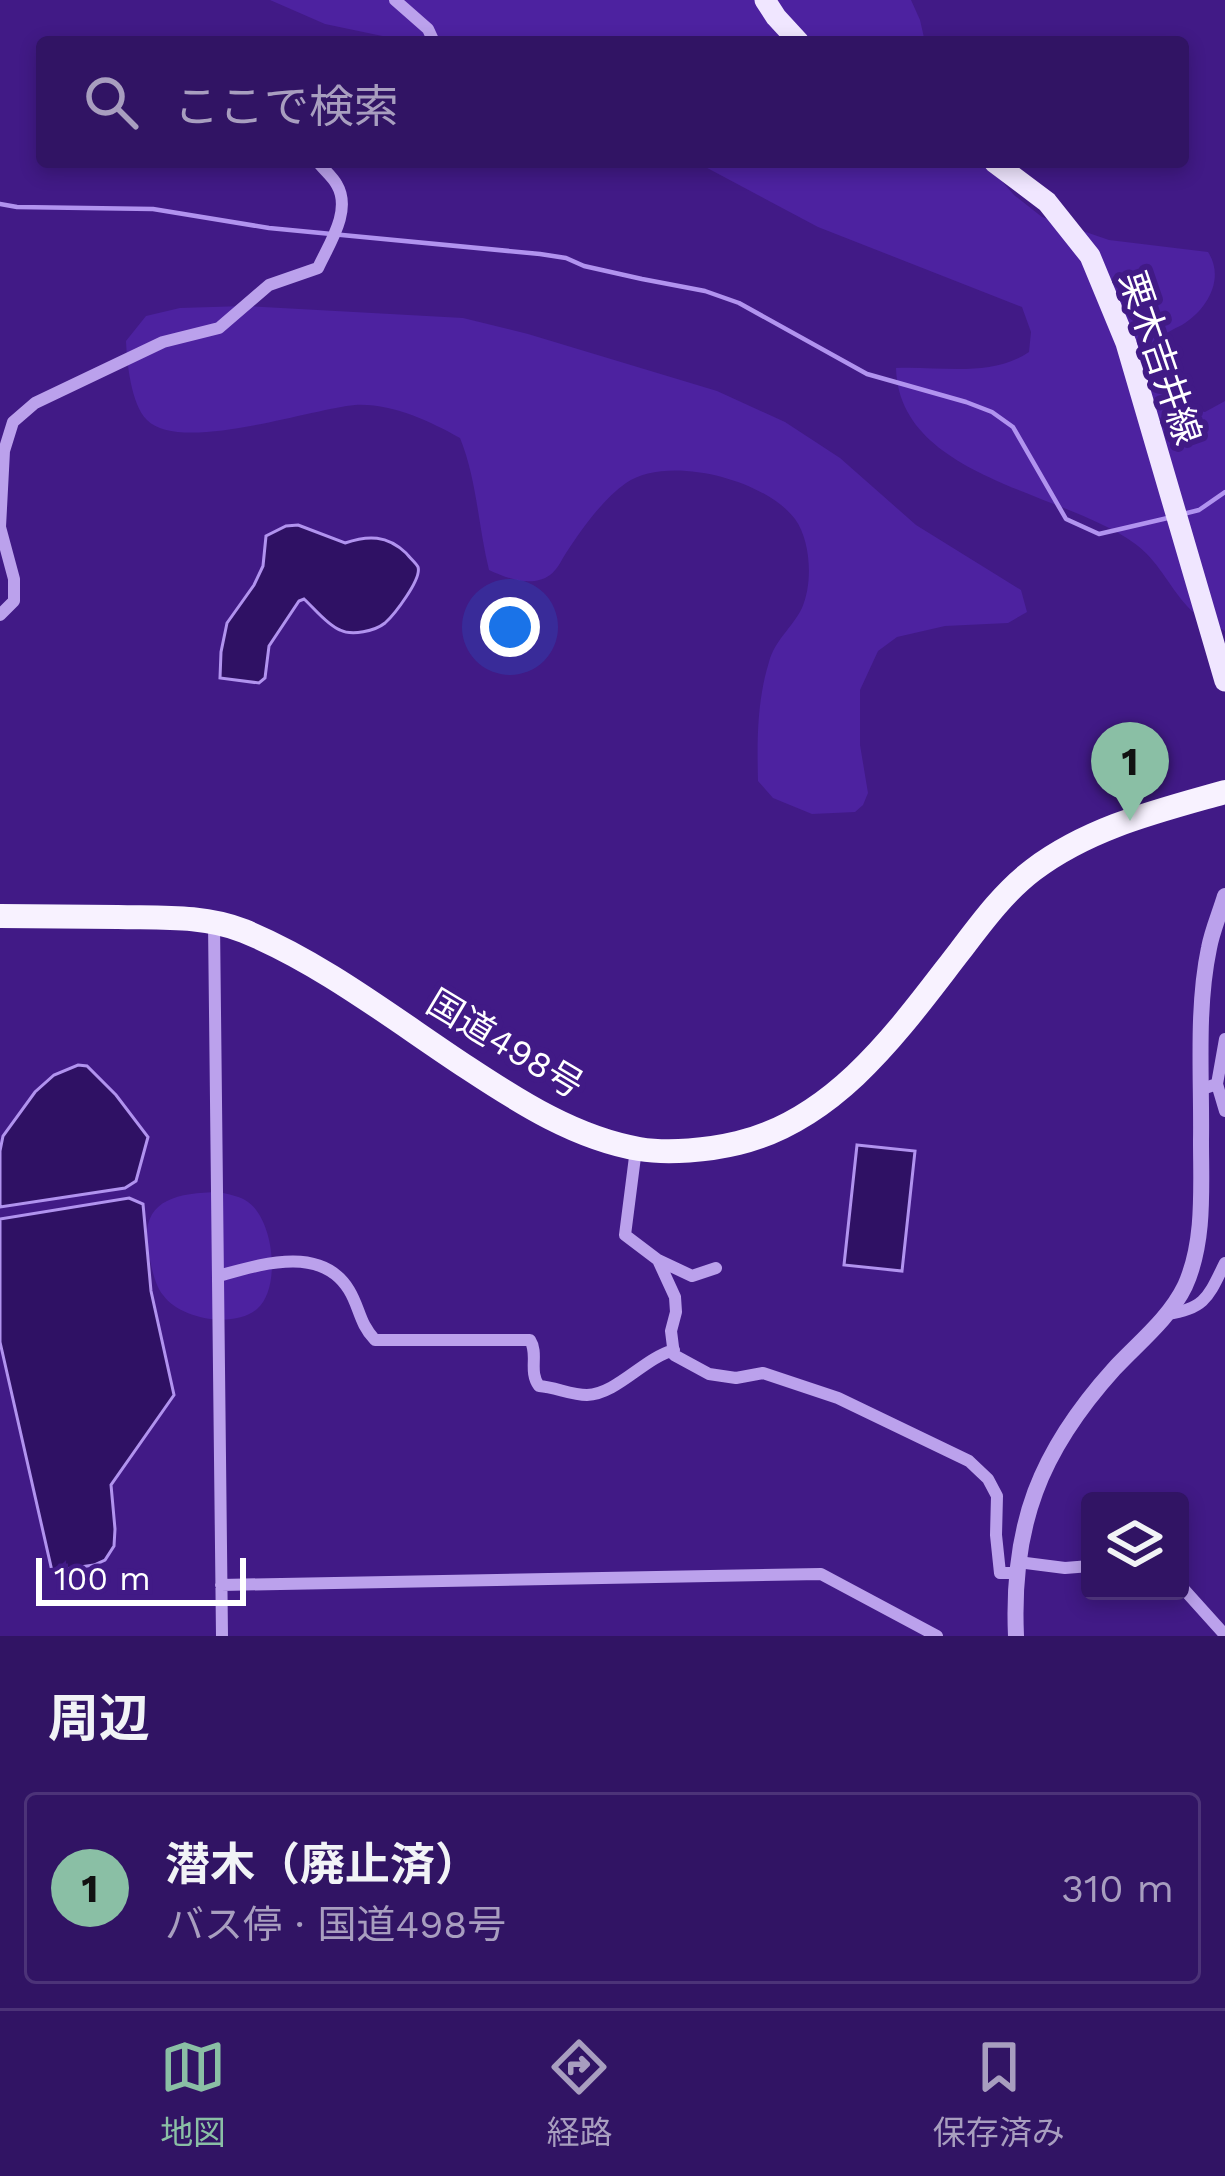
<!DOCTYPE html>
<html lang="ja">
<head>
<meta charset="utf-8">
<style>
	:root { --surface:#311464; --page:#3d216d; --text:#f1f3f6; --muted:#a89ebf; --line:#4c3378; --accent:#8abfa5 }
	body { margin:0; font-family:"Work Sans","Noto Sans JP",sans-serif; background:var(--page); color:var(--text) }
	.controls { position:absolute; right:36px; bottom:36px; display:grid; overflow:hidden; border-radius:12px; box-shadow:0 6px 18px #0003 }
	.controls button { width:108px; height:108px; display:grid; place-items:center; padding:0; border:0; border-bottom:3px solid var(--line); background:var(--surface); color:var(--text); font:60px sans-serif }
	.scale { position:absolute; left:36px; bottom:30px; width:210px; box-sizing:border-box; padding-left:12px; border:6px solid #fff; border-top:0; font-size:33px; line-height:42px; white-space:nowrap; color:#fff; -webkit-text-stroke:9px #411a86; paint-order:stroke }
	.you { position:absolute; left:510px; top:627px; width:42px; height:42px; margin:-30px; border:9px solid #fff; border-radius:50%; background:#1a73e8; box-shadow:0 0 0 18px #1a73e833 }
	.badge { display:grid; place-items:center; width:78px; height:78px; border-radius:50%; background:var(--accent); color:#111; font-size:39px; font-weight:700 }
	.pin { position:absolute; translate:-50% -99px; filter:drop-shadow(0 3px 6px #0008) }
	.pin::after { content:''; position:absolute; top:63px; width:42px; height:36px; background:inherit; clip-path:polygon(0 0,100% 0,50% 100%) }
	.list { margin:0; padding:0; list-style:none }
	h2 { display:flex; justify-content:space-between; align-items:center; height:156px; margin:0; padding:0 48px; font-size:51px }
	h2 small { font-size:39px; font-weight:400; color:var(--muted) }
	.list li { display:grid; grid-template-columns:78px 1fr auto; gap:36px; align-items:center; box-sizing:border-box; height:192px; margin:0 24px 24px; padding:0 24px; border:3px solid var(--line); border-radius:12px }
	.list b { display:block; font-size:45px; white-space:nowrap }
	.list p { margin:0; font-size:39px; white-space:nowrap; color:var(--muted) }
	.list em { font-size:39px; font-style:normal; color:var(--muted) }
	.icon { flex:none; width:66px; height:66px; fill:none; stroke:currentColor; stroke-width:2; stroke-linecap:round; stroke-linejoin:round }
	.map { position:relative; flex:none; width:1225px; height:1636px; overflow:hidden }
	.search { position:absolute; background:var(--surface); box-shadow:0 6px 18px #0003; left:36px; right:36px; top:36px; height:132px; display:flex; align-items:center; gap:30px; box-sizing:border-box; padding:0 42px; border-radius:12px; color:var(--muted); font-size:45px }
	.sheet { height:372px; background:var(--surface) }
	nav { display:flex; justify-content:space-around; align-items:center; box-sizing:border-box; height:168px; border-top:3px solid var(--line); background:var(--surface); font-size:33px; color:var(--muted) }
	nav a { display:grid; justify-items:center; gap:6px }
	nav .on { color:var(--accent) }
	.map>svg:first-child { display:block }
</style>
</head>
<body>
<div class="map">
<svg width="1225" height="1636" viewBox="0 0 1225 1636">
	<rect width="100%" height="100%" fill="#411a86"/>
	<path fill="#4d22a0" d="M270 0H911L920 20 925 42H411L325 24Z
		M696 162H985L1014 195 1042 217 1109 240 1208 252C1225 278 1208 309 1182 325 1174 329 1164 333 1159 340 1146 361 1156 395 1177 405 1186 408 1196 410 1205 412L1225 401V631C1213 624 1196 617 1187 606 1168 585 1158 560 1134 543 1062 491 899 478 896 368 941 366 990 378 1029 352L1031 332 1022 307 818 227Z
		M245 306 463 318 528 334 717 391 785 422 840 458 916 525 1021 590 1027 612 1008 623 945 626 897 637 878 651 860 690V745L868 793 863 805 855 812 812 814 773 798 758 781C757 740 757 701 769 662 775 640 792 628 802 608 813 583 811 541 795 519 765 479 667 454 626 483 602 500 581 530 566 553 561 561 557 570 550 575 532 588 506 578 489 570 478 525 477 480 460 438 429 421 392 403 355 405 310 409 180 454 147 420 131 404 127 363 126 341L146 316 180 308Z
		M219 1192C227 1194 238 1196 245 1200 274 1216 282 1288 257 1309 233 1329 180 1319 163 1295 156 1287 152 1270 150 1260 136 1203 169 1193 219 1192Z"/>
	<path fill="#2f1164" stroke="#b193ef" stroke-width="3" d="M298 525 345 543C368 535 387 535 406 553 408 556 417 564 418 567 422 579 394 615 385 623 375 631 352 636 340 630 327 625 314 608 304 599L299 601 269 646 265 678 259 683 220 678 221 652 227 623 254 585 263 566 266 536 286 526Z
		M78 1065 87 1066 116 1095 148 1137 136 1181 125 1188 0 1207V1151L3 1136 35 1092 54 1075Z
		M857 1145 915 1151 902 1271 844 1265Z
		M129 1198 143 1204 151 1291 174 1395 111 1485 115 1529 114 1546 105 1560 94 1565 52 1571 0 1342V1219Z"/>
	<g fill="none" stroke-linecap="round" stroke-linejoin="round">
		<path stroke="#b193ef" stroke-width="4.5" d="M0 204 17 207 153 209 269 228 540 254 566 258 584 266 642 279 705 291 739 303 867 374 966 402 992 412 1013 427 1066 519 1099 534 1172 517
			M1183 514 1199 510 1225 492"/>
		<path stroke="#bba1ec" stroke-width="12" d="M395 0 428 29 434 42
			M0 615 14 601V579L0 527 4 451 13 422 35 403 163 342 219 328 269 285 318 268C329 244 352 211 337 185 333 177 323 169 318 162
			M214 923 222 1636
			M1217 1084 1225 1111
			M1202 1089 1217 1084 1225 1039
			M636 1149 625 1235 658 1260 692 1276 716 1268
			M658 1260 675 1297 676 1312 671 1331 674 1355 709 1374 736 1378 763 1373 838 1398 969 1461 988 1479 997 1496 996 1535 1000 1573H1015
			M218 1276C259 1265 321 1244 349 1290 360 1308 359 1323 375 1340H530C539 1354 528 1371 539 1386 555 1387 571 1395 587 1395 617 1394 644 1358 674 1350
			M1167 1314C1206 1309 1209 1295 1225 1263
			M1018 1562 1065 1568 1090 1566
			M221 1585 821 1574 937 1636
			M1180 1585 1225 1635"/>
		<path stroke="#bba1ec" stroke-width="16" d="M1016 1636C1011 1525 1040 1451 1114 1369 1138 1343 1169 1319 1185 1286 1205 1242 1201 1188 1201 1141 1202 1078 1196 1010 1209 948 1212 931 1220 913 1225 896"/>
		<path stroke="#f0e6ff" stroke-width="21" d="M765 0 776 17 799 42
			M994 162 1047 202 1090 256 1126 343 1225 681"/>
		<path stroke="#f8f2ff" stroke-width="24" d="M0 916C39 916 79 917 118 917 160 918 204 915 244 931 324 964 395 1020 468 1068 521 1103 576 1138 639 1149 669 1154 709 1150 738 1143 838 1119 901 1027 960 951 982 922 1004 892 1033 870 1090 827 1158 811 1225 792"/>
	</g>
	<g text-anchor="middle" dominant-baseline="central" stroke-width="12" stroke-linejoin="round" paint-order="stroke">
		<g font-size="36" fill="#fff" stroke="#411a86">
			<text transform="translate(1160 358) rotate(71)">栗木吉井線</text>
			<text transform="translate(505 1044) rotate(31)">国道498号</text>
		</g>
	</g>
</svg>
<div class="controls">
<button><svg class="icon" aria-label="layers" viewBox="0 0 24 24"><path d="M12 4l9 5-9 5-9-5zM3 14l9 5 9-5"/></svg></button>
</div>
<div class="scale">100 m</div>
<div class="you"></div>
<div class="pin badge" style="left:1130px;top:821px">1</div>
<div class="search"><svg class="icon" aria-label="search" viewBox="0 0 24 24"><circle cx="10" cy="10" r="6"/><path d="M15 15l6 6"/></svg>ここで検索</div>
</div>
<section class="sheet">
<h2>周辺<small></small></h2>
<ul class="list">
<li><span class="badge">1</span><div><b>潜木（廃止済）</b><p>バス停 · 国道498号</p></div><em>310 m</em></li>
</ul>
</section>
<nav>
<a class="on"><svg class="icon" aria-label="map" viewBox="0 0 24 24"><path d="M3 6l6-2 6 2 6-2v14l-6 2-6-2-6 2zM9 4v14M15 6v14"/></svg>地図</a>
<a><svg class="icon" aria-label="directions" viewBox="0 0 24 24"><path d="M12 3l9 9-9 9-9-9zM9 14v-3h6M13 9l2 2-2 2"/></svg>経路</a>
<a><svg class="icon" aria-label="saved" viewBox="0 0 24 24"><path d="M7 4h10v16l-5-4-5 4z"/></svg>保存済み</a>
</nav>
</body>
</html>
